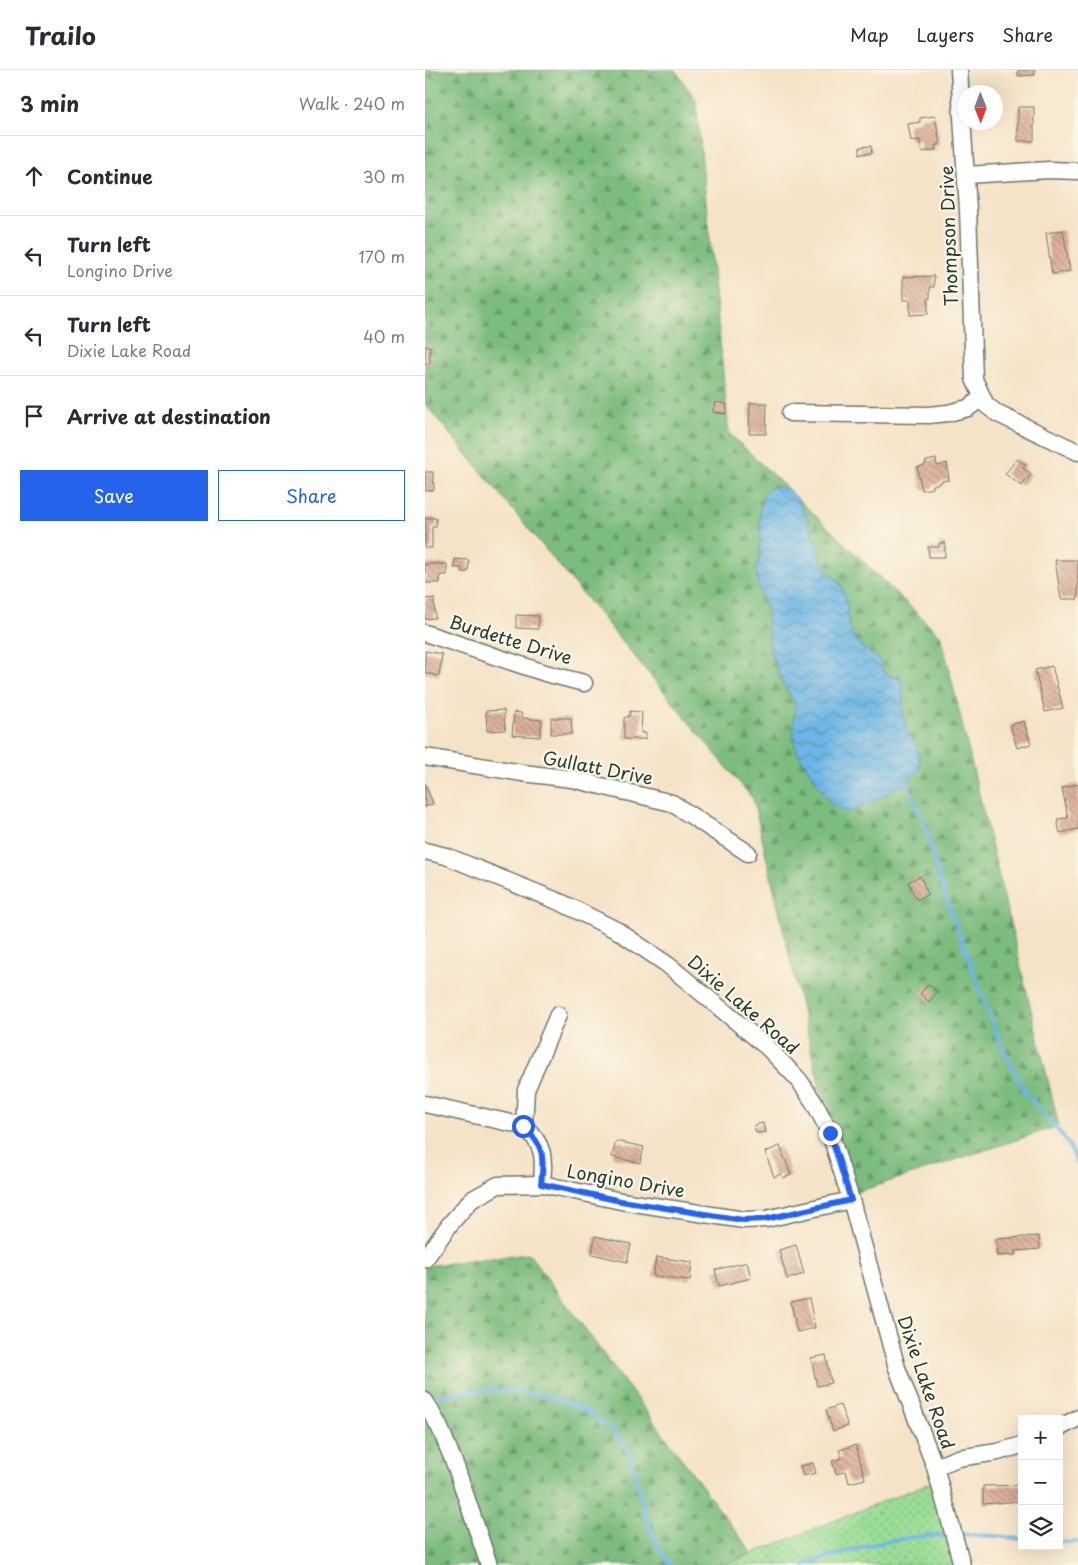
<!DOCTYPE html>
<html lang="en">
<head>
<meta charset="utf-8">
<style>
	:root { --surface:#fff; --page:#f7f7f7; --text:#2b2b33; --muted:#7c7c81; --line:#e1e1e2; --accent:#2563eb }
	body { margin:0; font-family:"Playpen Sans",sans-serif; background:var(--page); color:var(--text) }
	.controls { position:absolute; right:15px; bottom:15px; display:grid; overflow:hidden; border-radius:0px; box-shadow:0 5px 20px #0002 }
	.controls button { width:45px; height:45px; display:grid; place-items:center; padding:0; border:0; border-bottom:1px solid var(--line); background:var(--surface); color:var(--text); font:25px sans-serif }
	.compass { position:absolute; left:533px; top:15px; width:45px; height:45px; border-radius:50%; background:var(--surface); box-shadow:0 5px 20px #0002; rotate:179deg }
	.stop { position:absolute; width:15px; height:15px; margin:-11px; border:4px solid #2563eb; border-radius:50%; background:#fff }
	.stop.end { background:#2563eb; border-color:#fff; box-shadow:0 1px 5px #0008 }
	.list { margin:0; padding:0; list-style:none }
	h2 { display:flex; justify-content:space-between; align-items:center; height:65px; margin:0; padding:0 20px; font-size:21px }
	h2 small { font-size:16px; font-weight:400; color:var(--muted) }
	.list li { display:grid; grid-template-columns:32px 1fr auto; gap:15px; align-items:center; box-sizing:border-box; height:80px; padding:0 20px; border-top:1px solid var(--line) }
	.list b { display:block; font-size:19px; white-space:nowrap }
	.list p { margin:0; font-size:16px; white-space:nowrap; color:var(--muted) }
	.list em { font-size:16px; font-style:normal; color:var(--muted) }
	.actions { display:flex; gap:10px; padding:15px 20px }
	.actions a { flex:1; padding:11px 0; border:1px solid var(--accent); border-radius:0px; text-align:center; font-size:18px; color:var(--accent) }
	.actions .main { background:var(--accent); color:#fff }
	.icon { flex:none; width:28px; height:28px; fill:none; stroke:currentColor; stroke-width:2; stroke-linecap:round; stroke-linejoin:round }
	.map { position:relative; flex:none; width:653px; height:1495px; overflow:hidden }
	header { display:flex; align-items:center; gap:30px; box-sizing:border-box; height:70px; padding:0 25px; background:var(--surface); border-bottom:1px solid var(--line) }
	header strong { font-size:24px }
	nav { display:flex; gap:28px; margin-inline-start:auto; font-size:18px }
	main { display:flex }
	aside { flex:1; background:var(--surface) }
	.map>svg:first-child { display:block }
</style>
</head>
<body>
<header>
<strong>Trailo</strong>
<nav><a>Map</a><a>Layers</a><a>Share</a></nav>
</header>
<main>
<aside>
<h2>3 min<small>Walk · 240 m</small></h2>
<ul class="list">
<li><svg class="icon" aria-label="ahead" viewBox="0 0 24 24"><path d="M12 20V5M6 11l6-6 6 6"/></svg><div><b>Continue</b></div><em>30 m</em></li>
<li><svg class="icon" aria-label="left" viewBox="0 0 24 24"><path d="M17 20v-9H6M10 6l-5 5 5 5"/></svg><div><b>Turn left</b><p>Longino Drive</p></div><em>170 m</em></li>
<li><svg class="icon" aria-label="left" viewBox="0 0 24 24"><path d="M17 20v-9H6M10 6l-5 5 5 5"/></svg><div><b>Turn left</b><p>Dixie Lake Road</p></div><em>40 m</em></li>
<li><svg class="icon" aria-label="arrive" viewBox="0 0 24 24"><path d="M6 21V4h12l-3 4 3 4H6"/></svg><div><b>Arrive at destination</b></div></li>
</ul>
<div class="actions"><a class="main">Save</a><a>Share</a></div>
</aside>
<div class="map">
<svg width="653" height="1495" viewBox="0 0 653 1495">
	<defs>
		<pattern id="forest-firs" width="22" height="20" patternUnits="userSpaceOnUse" patternTransform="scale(1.25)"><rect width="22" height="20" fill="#7bbc7e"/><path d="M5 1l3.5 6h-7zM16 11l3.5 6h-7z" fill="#649a68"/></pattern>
		<pattern id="park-dots" width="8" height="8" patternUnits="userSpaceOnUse" patternTransform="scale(1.25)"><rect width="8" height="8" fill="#9add95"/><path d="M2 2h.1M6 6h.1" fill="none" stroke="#7db47a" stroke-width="1.8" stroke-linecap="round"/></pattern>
		<pattern id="water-waves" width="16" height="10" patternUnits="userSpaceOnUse" patternTransform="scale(1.25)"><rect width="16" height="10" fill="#6cb5e4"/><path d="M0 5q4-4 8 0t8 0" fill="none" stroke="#5894ba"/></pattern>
		<pattern id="building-back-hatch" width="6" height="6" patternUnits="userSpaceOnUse" patternTransform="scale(1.25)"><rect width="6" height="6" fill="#dcae99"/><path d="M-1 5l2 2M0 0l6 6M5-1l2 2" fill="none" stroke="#b28f7e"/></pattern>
	</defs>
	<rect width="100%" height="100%" fill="#fcf5e5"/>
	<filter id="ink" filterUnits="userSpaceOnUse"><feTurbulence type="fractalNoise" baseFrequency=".02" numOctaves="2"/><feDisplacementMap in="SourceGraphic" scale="10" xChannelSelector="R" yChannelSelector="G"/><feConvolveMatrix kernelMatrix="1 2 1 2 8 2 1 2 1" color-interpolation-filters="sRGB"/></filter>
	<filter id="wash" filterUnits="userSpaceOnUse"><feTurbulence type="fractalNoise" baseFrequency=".0096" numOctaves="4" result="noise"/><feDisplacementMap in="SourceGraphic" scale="20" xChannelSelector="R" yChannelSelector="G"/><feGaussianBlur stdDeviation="1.12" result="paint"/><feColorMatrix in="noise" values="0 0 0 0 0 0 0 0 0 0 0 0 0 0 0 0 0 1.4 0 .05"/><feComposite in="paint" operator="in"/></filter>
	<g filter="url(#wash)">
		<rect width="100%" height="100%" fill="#f5e3c8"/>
		<path fill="url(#forest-firs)" stroke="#4d7c59" d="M1 0H250L271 30 304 363 516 566 634 1056 420 1126 328 729 0 334V64Z
			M104 1184 327 1483 298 1495H0V1196Z"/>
		<path fill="url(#park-dots)" stroke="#5c8d64" d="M517 1408 537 1495H298Z"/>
		<path fill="url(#water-waves)" stroke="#46798c" d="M347 416 361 418 370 426 381 445 399 496 406 506 414 511 421 529 424 555 429 567 439 579 454 589 457 600 463 605 474 609 478 612C478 629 476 646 483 662 485 667 490 672 492 678 494 684 496 692 494 697 489 711 460 724 448 731 430 741 425 746 406 734L373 684 368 669 370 633 356 610 345 580 341 537 333 516 331 498 335 486V438L340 422Z"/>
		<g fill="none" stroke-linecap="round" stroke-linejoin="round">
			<path stroke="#6cb5e4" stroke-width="4" d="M481 711 503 764 513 806 575 973 600 1022 618 1042 642 1072 653 1093
				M5 1328C61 1313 144 1318 188 1361 195 1368 202 1376 205 1386 217 1423 219 1464 246 1495
				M533 1464 571 1466 597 1469
				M634 1472H653
				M379 1495C427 1479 473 1465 523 1465"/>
		</g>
		<g id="blocks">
			<path fill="url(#building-back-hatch)" d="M593 0H610V5L593 6Z
				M593 37H609V71H593Z
				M510 46 515 74 510 76 511 80 497 82 495 70 486 71 483 54 495 52V48Z
				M446 76 447 83 435 84V77Z
				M638 160 645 201 627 204 621 163Z
				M509 206V217H505V228H503V244L485 245V230H478V207Z
				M0 276H5V294H0Z
				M290 332 302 334 301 344 288 342Z
				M325 333H342L341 364H324Z
				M511 389 512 396 522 393 524 410 516 411V413L508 415V418L497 420 492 397 500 395 501 391Z
				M592 389 601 395 598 398 606 404 597 416 580 404Z
				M0 402H8L9 420 0 421Z
				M0 448H11V457H7V478H0Z
				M514 473H520V487H504L503 477H514Z
				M30 489 44 490 43 502H37L36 498H29Z
				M630 490H653V529H636Z
				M0 494H22V505H15V513H0Z
				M9 528 10 548 0 549V529Z
				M91 545 114 546 113 559 91 558Z
				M0 581 17 584 14 606 0 603Z
				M627 596 638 638 620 642 610 600Z
				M79 640 80 660 62 661 61 641Z
				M205 641 217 642 216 663H221V669H199V648L204 646Z
				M89 642 96 643 98 648 117 650 115 667 87 665Z
				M126 648H146L147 664H126Z
				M599 651 606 674 592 678 585 655Z
				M0 713 8 734 0 737Z
				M653 714V759L635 763 632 749 643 748 637 718Z
				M495 806 503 824 492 830 483 812Z
				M503 914 512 922 504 932 495 924Z
				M338 1053 340 1062 331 1063 329 1055Z
				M191 1071 219 1077 215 1093 187 1087Z
				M355 1076 366 1105 358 1108 356 1104 349 1107 340 1082Z
				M170 1166 206 1174 202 1192 167 1184Z
				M614 1166 615 1179 590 1181V1185L572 1186 571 1169Z
				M371 1175 379 1204 362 1209 354 1180Z
				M231 1187 267 1192 265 1210 228 1206Z
				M322 1192 326 1208 294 1216 290 1200Z
				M384 1228 390 1258 372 1262 366 1232Z
				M401 1285 406 1313 392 1316 386 1288Z
				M415 1335 423 1356 408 1361 401 1340Z
				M431 1375 440 1409 424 1413 421 1401 411 1404 407 1391 417 1388 414 1380Z
				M388 1393 391 1403 378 1406 375 1396Z
				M597 1415V1431L558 1434V1416Z"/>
		</g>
	</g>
	<g filter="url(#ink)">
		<use href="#blocks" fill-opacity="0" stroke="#6a7768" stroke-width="1"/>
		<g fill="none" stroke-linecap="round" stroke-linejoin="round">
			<g stroke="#6a7768" stroke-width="19">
				<path id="minor" d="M534 0 543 140 549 309 561 335 573 344 653 382
					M541 105 624 100 653 101
					M365 343 504 345 523 343 543 338 557 328
					M0 563 120 603 159 613
					M0 687 98 703 147 709 247 733 323 783
					M0 781 21 786 137 833 193 861 243 895 342 977 374 1010 390 1034 405 1063 426 1130 472 1298 510 1397 537 1495
					M0 1034 99 1056C120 1076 119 1087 117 1114
					M99 1056 101 1020 133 945
					M0 1189 25 1154 46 1130 73 1115 117 1114 196 1131 319 1150 341 1149 426 1130
					M0 1331 15 1358 31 1397 64 1495
					M634 1358 653 1348
					M510 1397 533 1388 573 1382 597 1375"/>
			</g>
			<use href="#minor" stroke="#fff" stroke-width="16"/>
		</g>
	</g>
	<g fill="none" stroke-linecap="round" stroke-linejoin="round" filter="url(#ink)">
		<path stroke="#2563eb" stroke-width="6" d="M98 1056C120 1076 119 1087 116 1114L196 1131 318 1150 341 1149 426 1130 405 1063"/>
	</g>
	<g text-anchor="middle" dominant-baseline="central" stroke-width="4.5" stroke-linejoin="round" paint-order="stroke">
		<g font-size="18" fill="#1f3d34" stroke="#fcf5e5">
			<text transform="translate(523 166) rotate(-92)">Thompson Drive</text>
			<text transform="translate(86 569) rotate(17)">Burdette Drive</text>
			<text transform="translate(173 697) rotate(11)">Gullatt Drive</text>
			<text transform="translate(319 934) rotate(41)">Dixie Lake Road</text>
			<text transform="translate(201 1110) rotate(10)">Longino Drive</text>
			<text transform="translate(502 1312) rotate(71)">Dixie Lake Road</text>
		</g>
	</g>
</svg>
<div class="controls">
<button>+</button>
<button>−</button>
<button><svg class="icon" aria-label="layers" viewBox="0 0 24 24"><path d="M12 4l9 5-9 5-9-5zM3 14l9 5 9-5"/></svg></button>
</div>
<svg class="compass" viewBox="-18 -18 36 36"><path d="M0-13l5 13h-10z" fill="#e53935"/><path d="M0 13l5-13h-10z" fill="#7c7c81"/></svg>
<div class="stop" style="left:98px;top:1056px"></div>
<div class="stop end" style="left:405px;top:1063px"></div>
</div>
</main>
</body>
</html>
